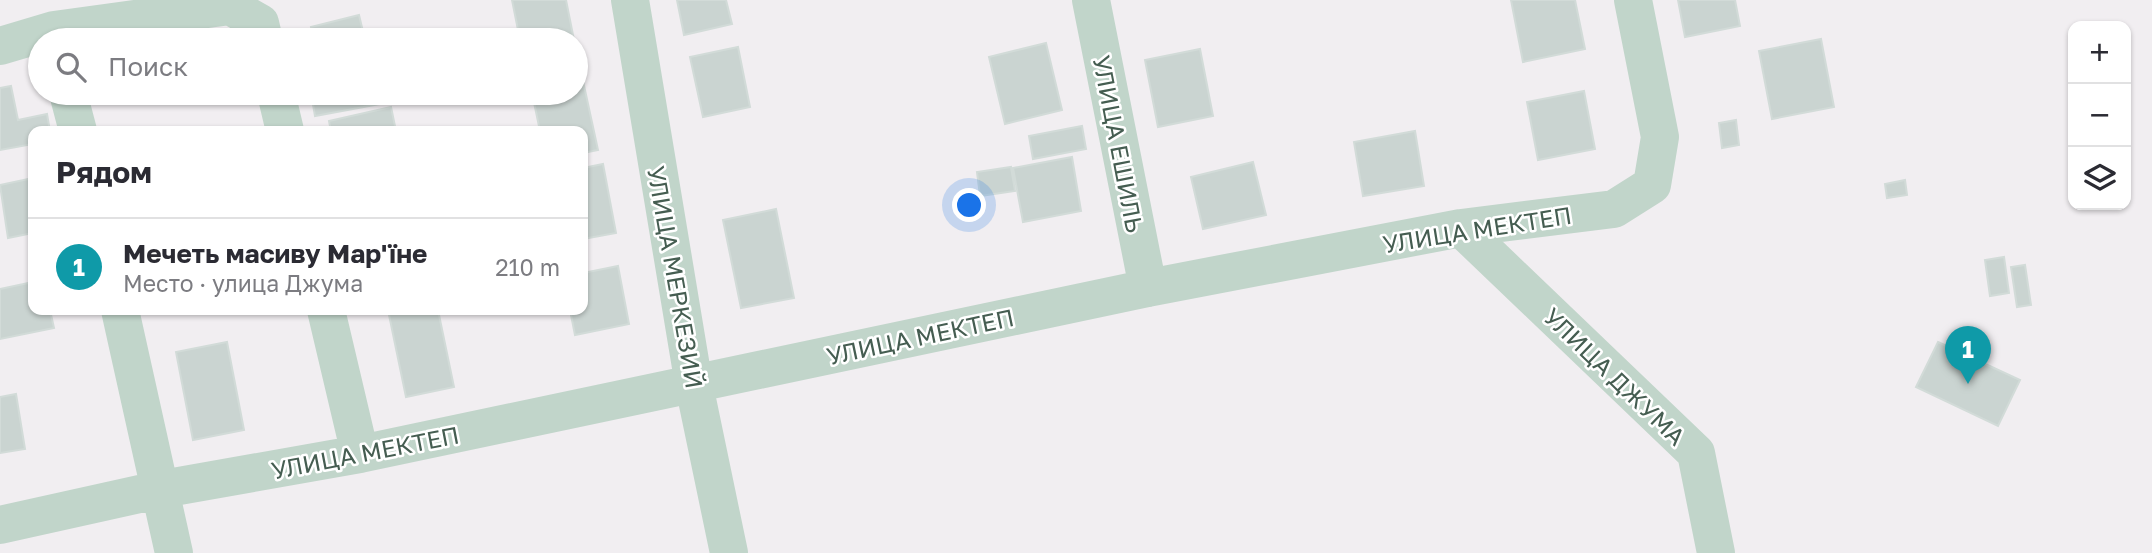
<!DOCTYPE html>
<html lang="ru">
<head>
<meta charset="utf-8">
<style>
	:root { --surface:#fff; --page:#f7f7f7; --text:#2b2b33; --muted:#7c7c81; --line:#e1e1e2; --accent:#b45309 }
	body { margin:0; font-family:"Golos Text",sans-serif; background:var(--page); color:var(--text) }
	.controls { position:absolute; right:21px; top:21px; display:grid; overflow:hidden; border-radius:14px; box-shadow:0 2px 5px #0004 }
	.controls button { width:63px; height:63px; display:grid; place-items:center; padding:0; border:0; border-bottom:2px solid var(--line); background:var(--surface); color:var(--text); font:35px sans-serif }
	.you { position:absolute; left:970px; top:206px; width:24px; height:24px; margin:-18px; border:5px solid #fff; border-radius:50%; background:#1a73e8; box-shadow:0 0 0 10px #1a73e833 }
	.badge { display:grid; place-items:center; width:46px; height:46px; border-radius:50%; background:var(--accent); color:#fff; font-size:23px; font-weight:700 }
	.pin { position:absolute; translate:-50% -58px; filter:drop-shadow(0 2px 4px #0008) }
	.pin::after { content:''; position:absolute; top:37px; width:24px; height:21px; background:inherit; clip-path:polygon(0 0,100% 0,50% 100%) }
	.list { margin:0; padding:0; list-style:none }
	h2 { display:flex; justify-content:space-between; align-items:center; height:91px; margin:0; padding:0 28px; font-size:30px }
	h2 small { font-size:23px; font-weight:400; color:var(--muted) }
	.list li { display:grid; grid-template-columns:46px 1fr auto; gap:21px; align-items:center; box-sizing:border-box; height:98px; padding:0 28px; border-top:2px solid var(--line) }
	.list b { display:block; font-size:26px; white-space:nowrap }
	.list p { margin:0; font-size:23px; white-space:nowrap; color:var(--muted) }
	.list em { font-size:23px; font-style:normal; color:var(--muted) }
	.icon { flex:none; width:38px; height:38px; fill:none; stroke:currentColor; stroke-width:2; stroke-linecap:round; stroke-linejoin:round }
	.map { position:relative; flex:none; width:2152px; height:553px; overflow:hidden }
	.search { position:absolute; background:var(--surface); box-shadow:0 2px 5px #0004; left:28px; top:28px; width:560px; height:77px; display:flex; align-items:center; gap:18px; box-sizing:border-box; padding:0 24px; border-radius:38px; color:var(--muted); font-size:26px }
	.panel { position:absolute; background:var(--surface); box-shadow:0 2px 5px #0004; left:28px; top:126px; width:560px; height:189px; border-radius:14px }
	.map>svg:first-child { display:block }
</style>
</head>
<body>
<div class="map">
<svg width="2152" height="553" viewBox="0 0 2152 553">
	<rect width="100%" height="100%" fill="#f1eef1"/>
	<path fill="#cad4d1" stroke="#d2dbd8" stroke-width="2" d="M512 0H566L574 40H520Z
		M677 0H726L732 24 684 35Z
		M1511 0H1575L1585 49 1523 62Z
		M1678 0H1735L1740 26 1685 37Z
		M359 15 365 40H314L311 27Z
		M1821 39 1834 107 1772 119 1759 51Z
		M1046 43 1062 110 1005 124 989 57Z
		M738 47 750 107 703 117 690 57Z
		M1200 49 1213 116 1158 127 1145 60Z
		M580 67 598 150 583 153V131H540L532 93H576V68Z
		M11 86 18 120 47 114 50 131H33V144L0 150V88Z
		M1584 91 1595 149 1538 160 1527 102Z
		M311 93H418V97L315 116Z
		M391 107 396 131H331L329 121Z
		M1736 120 1739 145 1722 148 1719 123Z
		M1082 126 1086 149 1033 159 1029 136Z
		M1415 131 1424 186 1363 196 1354 142Z
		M1072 157 1081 211 1023 222 1013 168Z
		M1253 162 1266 215 1203 229 1191 177Z
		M603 164 616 233 583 239V168Z
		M1011 167 1015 191 980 196 977 172Z
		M33 178V233L8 238 0 185Z
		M1905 180 1907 195 1887 198 1885 184Z
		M776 209 794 298 741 308 723 220Z
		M2004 257 2009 293 1990 296 1985 260Z
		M2025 265 2031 305 2017 307 2011 267Z
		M618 266 629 324 575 335 570 310H583V273Z
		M33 282V310H50L54 328 0 339V289Z
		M388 310H438L454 387 406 397Z
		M227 342 244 430 193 440 176 352Z
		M1938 342 2020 380 1998 426 1916 387Z
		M16 394 25 449 0 453V397Z"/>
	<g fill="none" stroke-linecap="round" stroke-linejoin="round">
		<path stroke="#c1d5ca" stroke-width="38" d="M630 0 694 385 729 553
			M1091 0 1148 288
			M0 46 54 30 230 6 260 23 264 40
			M68 93 78 131
			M276 93 285 131
			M1461 228 1696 453 1716 553
			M120 310 174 553
			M326 310 360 454
			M0 525 162 489 360 454 1148 288 1461 228 1614 209 1652 185 1660 137 1633 0"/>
	</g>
	<g text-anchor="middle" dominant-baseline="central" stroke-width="5" stroke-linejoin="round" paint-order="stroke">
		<g font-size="24" fill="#455d51" stroke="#fff">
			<text transform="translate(1119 144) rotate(79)">УЛИЦА ЕШИЛЬ</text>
			<text transform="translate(1477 229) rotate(-9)">УЛИЦА МЕКТЕП</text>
			<text transform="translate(676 277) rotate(80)">УЛИЦА МЕРКЕЗИЙ</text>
			<text transform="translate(920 336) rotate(-12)">УЛИЦА МЕКТЕП</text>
			<text transform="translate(1615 376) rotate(44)">УЛИЦА ДЖУМА</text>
			<text transform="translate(365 452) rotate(-11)">УЛИЦА МЕКТЕП</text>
		</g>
	</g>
</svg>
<div class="controls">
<button>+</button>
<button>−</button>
<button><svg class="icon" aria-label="layers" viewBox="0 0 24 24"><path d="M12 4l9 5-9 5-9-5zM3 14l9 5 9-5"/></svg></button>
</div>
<div class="you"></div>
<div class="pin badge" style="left:1968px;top:384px;background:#0f9aa8">1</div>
<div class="search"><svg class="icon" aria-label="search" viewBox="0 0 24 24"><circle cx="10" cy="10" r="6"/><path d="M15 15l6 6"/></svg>Поиск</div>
<section class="panel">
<h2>Рядом<small></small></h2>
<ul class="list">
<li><span class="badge" style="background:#0f9aa8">1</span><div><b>Мечеть масиву Мар'їне</b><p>Место · улица Джума</p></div><em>210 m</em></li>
</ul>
</section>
</div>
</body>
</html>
